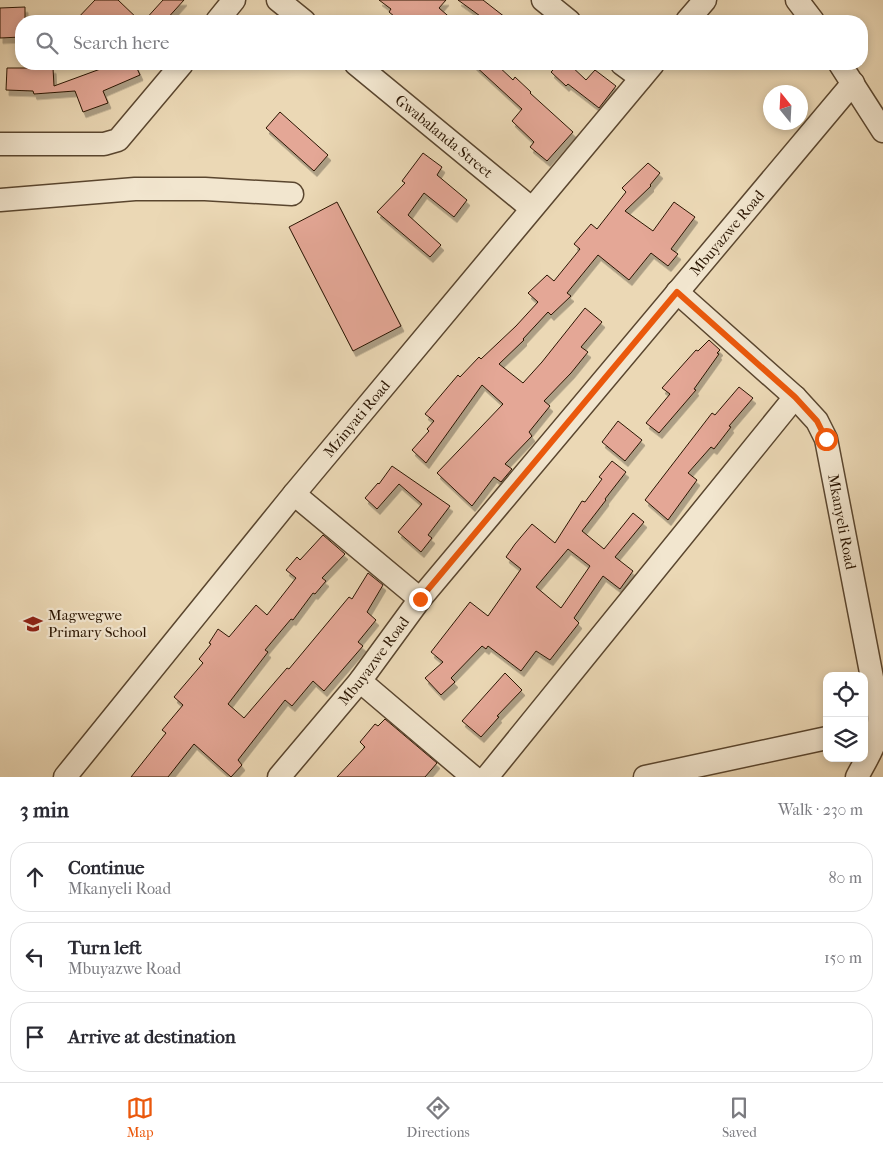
<!DOCTYPE html>
<html lang="en">
<head>
<meta charset="utf-8">
<style>
	:root { --surface:#fff; --page:#f7f7f7; --text:#2b2b33; --muted:#7c7c81; --line:#e1e1e2; --accent:#ea580c }
	body { margin:0; font-family:"IM FELL French Canon",serif; background:var(--page); color:var(--text) }
	.controls { position:absolute; right:15px; bottom:15px; display:grid; overflow:hidden; border-radius:10px; box-shadow:0 2px 8px #0003 }
	.controls button { width:45px; height:45px; display:grid; place-items:center; padding:0; border:0; border-bottom:1px solid var(--line); background:var(--surface); color:var(--text); font:25px sans-serif }
	.compass { position:absolute; left:763px; top:85px; width:45px; height:45px; border-radius:50%; background:var(--surface); box-shadow:0 2px 8px #0003; rotate:342deg }
	.stop { position:absolute; width:15px; height:15px; margin:-11px; border:4px solid #ea580c; border-radius:50%; background:#fff }
	.stop.end { background:#ea580c; border-color:#fff; box-shadow:0 1px 5px #0008 }
	.list { margin:0; padding:0; list-style:none }
	h2 { display:flex; justify-content:space-between; align-items:center; height:65px; margin:0; padding:0 20px; font-size:21px }
	h2 small { font-size:16px; font-weight:400; color:var(--muted) }
	.list li { display:grid; grid-template-columns:32px 1fr auto; gap:15px; align-items:center; box-sizing:border-box; height:70px; margin:0 10px 10px; padding:0 10px; border:1px solid var(--line); border-radius:20px }
	.list b { display:block; font-size:19px; white-space:nowrap }
	.list p { margin:0; font-size:16px; white-space:nowrap; color:var(--muted) }
	.list em { font-size:16px; font-style:normal; color:var(--muted) }
	.icon { flex:none; width:28px; height:28px; fill:none; stroke:currentColor; stroke-width:2; stroke-linecap:round; stroke-linejoin:round }
	.map { position:relative; flex:none; width:883px; height:777px; overflow:hidden }
	.search { position:absolute; background:var(--surface); box-shadow:0 2px 8px #0003; left:15px; right:15px; top:15px; height:55px; display:flex; align-items:center; gap:12px; box-sizing:border-box; padding:0 18px; border-radius:20px; color:var(--muted); font-size:19px }
	.sheet { height:305px; background:var(--surface) }
	nav { display:flex; justify-content:space-around; align-items:center; box-sizing:border-box; height:70px; border-top:1px solid var(--line); background:var(--surface); font-size:14px; color:var(--muted) }
	nav a { display:grid; justify-items:center; gap:2px }
	nav .on { color:var(--accent) }
	.map>svg:first-child { display:block }
</style>
</head>
<body>
<div class="map">
<svg width="883" height="777" viewBox="0 0 883 777">
	<defs>
		<filter id="shadow"><feDropShadow dx="3" dy="5.5" stdDeviation="0" flood-color="#0004"/></filter>
	</defs>
	<rect width="100%" height="100%" fill="#ebd8b5"/>
	<filter id="stains"><feTurbulence type="fractalNoise" baseFrequency=".004" numOctaves="4"/><feColorMatrix values="0 0 0 0 .2 0 0 0 0 .09 0 0 0 0 .02 0 0 0 .5 -.17"/></filter>
	<radialGradient id="worn" r=".72"><stop offset=".6" stop-color="#630" stop-opacity="0"/><stop offset="1" stop-color="#630" stop-opacity=".3"/></radialGradient>
	<path fill="#e4a796" stroke="#2a1502" fill-rule="evenodd" filter="url(#shadow)" d="M95 0H118L140 21H75Z
		M163 0H184L165 21H144Z
		M379 0H446L439 8 454 21H400L389 12 391 9Z
		M458 0H483L510 21H487Z
		M25 7V21H21V37L0 38V8Z
		M114 64H135L140 75 103 91 108 103 83 112 75 91 34 94 33 91 6 90 7 68H53L54 86Z
		M473 64H496L513 80 515 77 531 92 530 93 573 132 547 161 530 147 534 142 512 121 522 109Z
		M559 64H569L586 80 595 70 616 86 599 108 568 84 566 86 551 72Z
		M280 112 328 155 314 171 266 128Z
		M423 153 442 167 437 175 467 200 454 217 424 193 408 215 441 245 430 257 377 212 405 183 402 181Z
		M648 163 660 173 650 185 651 186 625 211 653 231 674 202 695 217 671 249 678 254 668 266 651 253 629 280 598 255 567 293 571 296 551 315 548 312 523 339 524 340 499 364 523 383 542 362 585 308 602 322 581 347 588 352 571 373 544 401 550 406 529 432 532 436 505 464 512 469 501 482 494 477 472 506 437 473 503 404 482 385 426 463 412 450 429 431 427 429 434 421 425 414 458 375 460 377 479 357 481 359 516 326 538 302 528 293 547 275 554 281 580 249 574 244 591 224 597 229 626 192 622 188Z
		M337 202 401 326 353 351 289 227Z
		M709 340 720 350 717 353 719 354 694 389 696 390 659 433 646 423 670 394 662 388 696 350 698 351Z
		M739 387 753 398 729 426 731 427 714 449 711 447 688 473 697 480 668 520 645 500 712 413 715 415Z
		M618 421 642 440 625 461 602 442Z
		M612 461 626 472 605 499 606 500 582 531 604 549 633 513 644 522 615 557 633 571 620 589 603 576 574 618 579 623 550 660 536 651 521 671 488 646 486 649 482 646 451 678 455 682 441 695 425 678 443 662 431 652 470 602 488 616 521 569 506 557 515 544 532 524 555 543 582 501 585 502 602 479 599 477ZM568 549 590 566 561 608 536 587Z
		M392 466 450 506 428 535 432 538 421 552 398 532 422 504 399 484 377 509 365 498 378 483 379 484Z
		M323 535 345 554 322 578 326 581 315 594 313 593 293 620 291 619 265 650 268 652 228 704 244 718 287 668 289 669 349 597 352 599 368 573 383 585 367 612 376 620 358 642 363 646 324 691 313 681 292 706 285 700 238 760 242 765 231 777 194 744 168 777H131L166 733 162 730 183 705 174 697 203 663 199 659 211 644 209 643 218 629 229 637 256 605 267 615 296 578 286 570 297 557 300 560Z
		M505 673 522 690 497 716 499 717 481 737 462 721Z
		M385 719 437 763 425 777H337L365 747 360 742 375 724 378 726Z"/>
	<g fill="none" stroke-linecap="round" stroke-linejoin="round">
		<g stroke="#5a462f" stroke-width="25">
			<g id="minor">
				<path d="M278 0 304 21"/>
				<path d="M543 0 569 21"/>
				<path d="M797 0 813 21"/>
				<path d="M217 21 234 0"/>
				<path d="M687 21 705 0"/>
				<path id="s1" d="M356 64 531 208"/>
				<path d="M622 64 641 78"/>
				<path d="M840 64 883 131"/>
				<path d="M0 144H104L118 140 182 64"/>
				<path d="M0 200 135 189H205L292 194"/>
				<path id="s2" d="M677 292 795 397 817 421 826 439 879 714C881 738 868 756 857 777"/>
				<path d="M294 494 420 599"/>
				<path d="M360 681 473 777"/>
				<path id="s3" d="M65 777 294 494 653 64"/>
				<path id="s4" d="M279 777 360 681 420 599 853 83"/>
				<path d="M487 777 795 397"/>
				<path d="M645 777 827 738"/>
			</g>
		</g>
		<use href="#minor" stroke="#f2e6cf" stroke-width="22"/>
	</g>
	<g fill="none" stroke-linecap="round" stroke-linejoin="round">
		<path stroke="#ea580c" stroke-width="6" d="M420 599 677 292 795 397 817 421 826 439"/>
	</g>
	<defs>
		<g id="school-bare" transform="scale(1.5)"><path d="M0-5L7-2L0 1L-7-2ZM-4 1L0 2.5L4 1V4Q0 6-4 4Z" fill="#8f2418" stroke="#f2e6cf" stroke-width="2.5" paint-order="stroke"/></g>
	</defs>
	<g fill-rule="evenodd">
		<use href="#school-bare" x="33" y="624"/>
	</g>
	<g text-anchor="middle" dominant-baseline="central" stroke-width="4.5" stroke-linejoin="round" paint-order="stroke">
		<g font-size="15" fill="#2a1502" stroke="#f2e6cf">
			<text stroke="none"><textPath href="#s1" startOffset="114">Gwabalanda Street</textPath></text>
			<text stroke="none"><textPath href="#s4" startOffset="705">Mbuyazwe Road</textPath></text>
			<text stroke="none"><textPath href="#s3" startOffset="462">Mzinyati Road</textPath></text>
			<text stroke="none"><textPath href="#s2" startOffset="295">Mkanyeli Road</textPath></text>
			<text stroke="none"><textPath href="#s4" startOffset="150">Mbuyazwe Road</textPath></text>
		</g>
		<g font-size="15" fill="#2a1502" stroke="#f2e6cf" text-anchor="start">
			<text x="48" y="615">Magwegwe<tspan x="48" dy="17">Primary School</tspan></text>
		</g>
	</g>
	<rect width="100%" height="100%" filter="url(#stains)"/>
	<rect width="100%" height="100%" fill="url(#worn)"/>
</svg>
<div class="controls">
<button><svg class="icon" aria-label="locate" viewBox="0 0 24 24"><circle cx="12" cy="12" r="6"/><path d="M12 2v4M12 18v4M2 12h4M18 12h4"/></svg></button>
<button><svg class="icon" aria-label="layers" viewBox="0 0 24 24"><path d="M12 4l9 5-9 5-9-5zM3 14l9 5 9-5"/></svg></button>
</div>
<svg class="compass" viewBox="-18 -18 36 36"><path d="M0-13l5 13h-10z" fill="#e53935"/><path d="M0 13l5-13h-10z" fill="#7c7c81"/></svg>
<div class="stop" style="left:826px;top:439px"></div>
<div class="stop end" style="left:420px;top:599px"></div>
<div class="search"><svg class="icon" aria-label="search" viewBox="0 0 24 24"><circle cx="10" cy="10" r="6"/><path d="M15 15l6 6"/></svg>Search here</div>
</div>
<section class="sheet">
<h2>3 min<small>Walk · 230 m</small></h2>
<ul class="list">
<li><svg class="icon" aria-label="ahead" viewBox="0 0 24 24"><path d="M12 20V5M6 11l6-6 6 6"/></svg><div><b>Continue</b><p>Mkanyeli Road</p></div><em>80 m</em></li>
<li><svg class="icon" aria-label="left" viewBox="0 0 24 24"><path d="M17 20v-9H6M10 6l-5 5 5 5"/></svg><div><b>Turn left</b><p>Mbuyazwe Road</p></div><em>150 m</em></li>
<li><svg class="icon" aria-label="arrive" viewBox="0 0 24 24"><path d="M6 21V4h12l-3 4 3 4H6"/></svg><div><b>Arrive at destination</b></div></li>
</ul>
</section>
<nav>
<a class="on"><svg class="icon" aria-label="map" viewBox="0 0 24 24"><path d="M3 6l6-2 6 2 6-2v14l-6 2-6-2-6 2zM9 4v14M15 6v14"/></svg>Map</a>
<a><svg class="icon" aria-label="directions" viewBox="0 0 24 24"><path d="M12 3l9 9-9 9-9-9zM9 14v-3h6M13 9l2 2-2 2"/></svg>Directions</a>
<a><svg class="icon" aria-label="saved" viewBox="0 0 24 24"><path d="M7 4h10v16l-5-4-5 4z"/></svg>Saved</a>
</nav>
</body>
</html>
